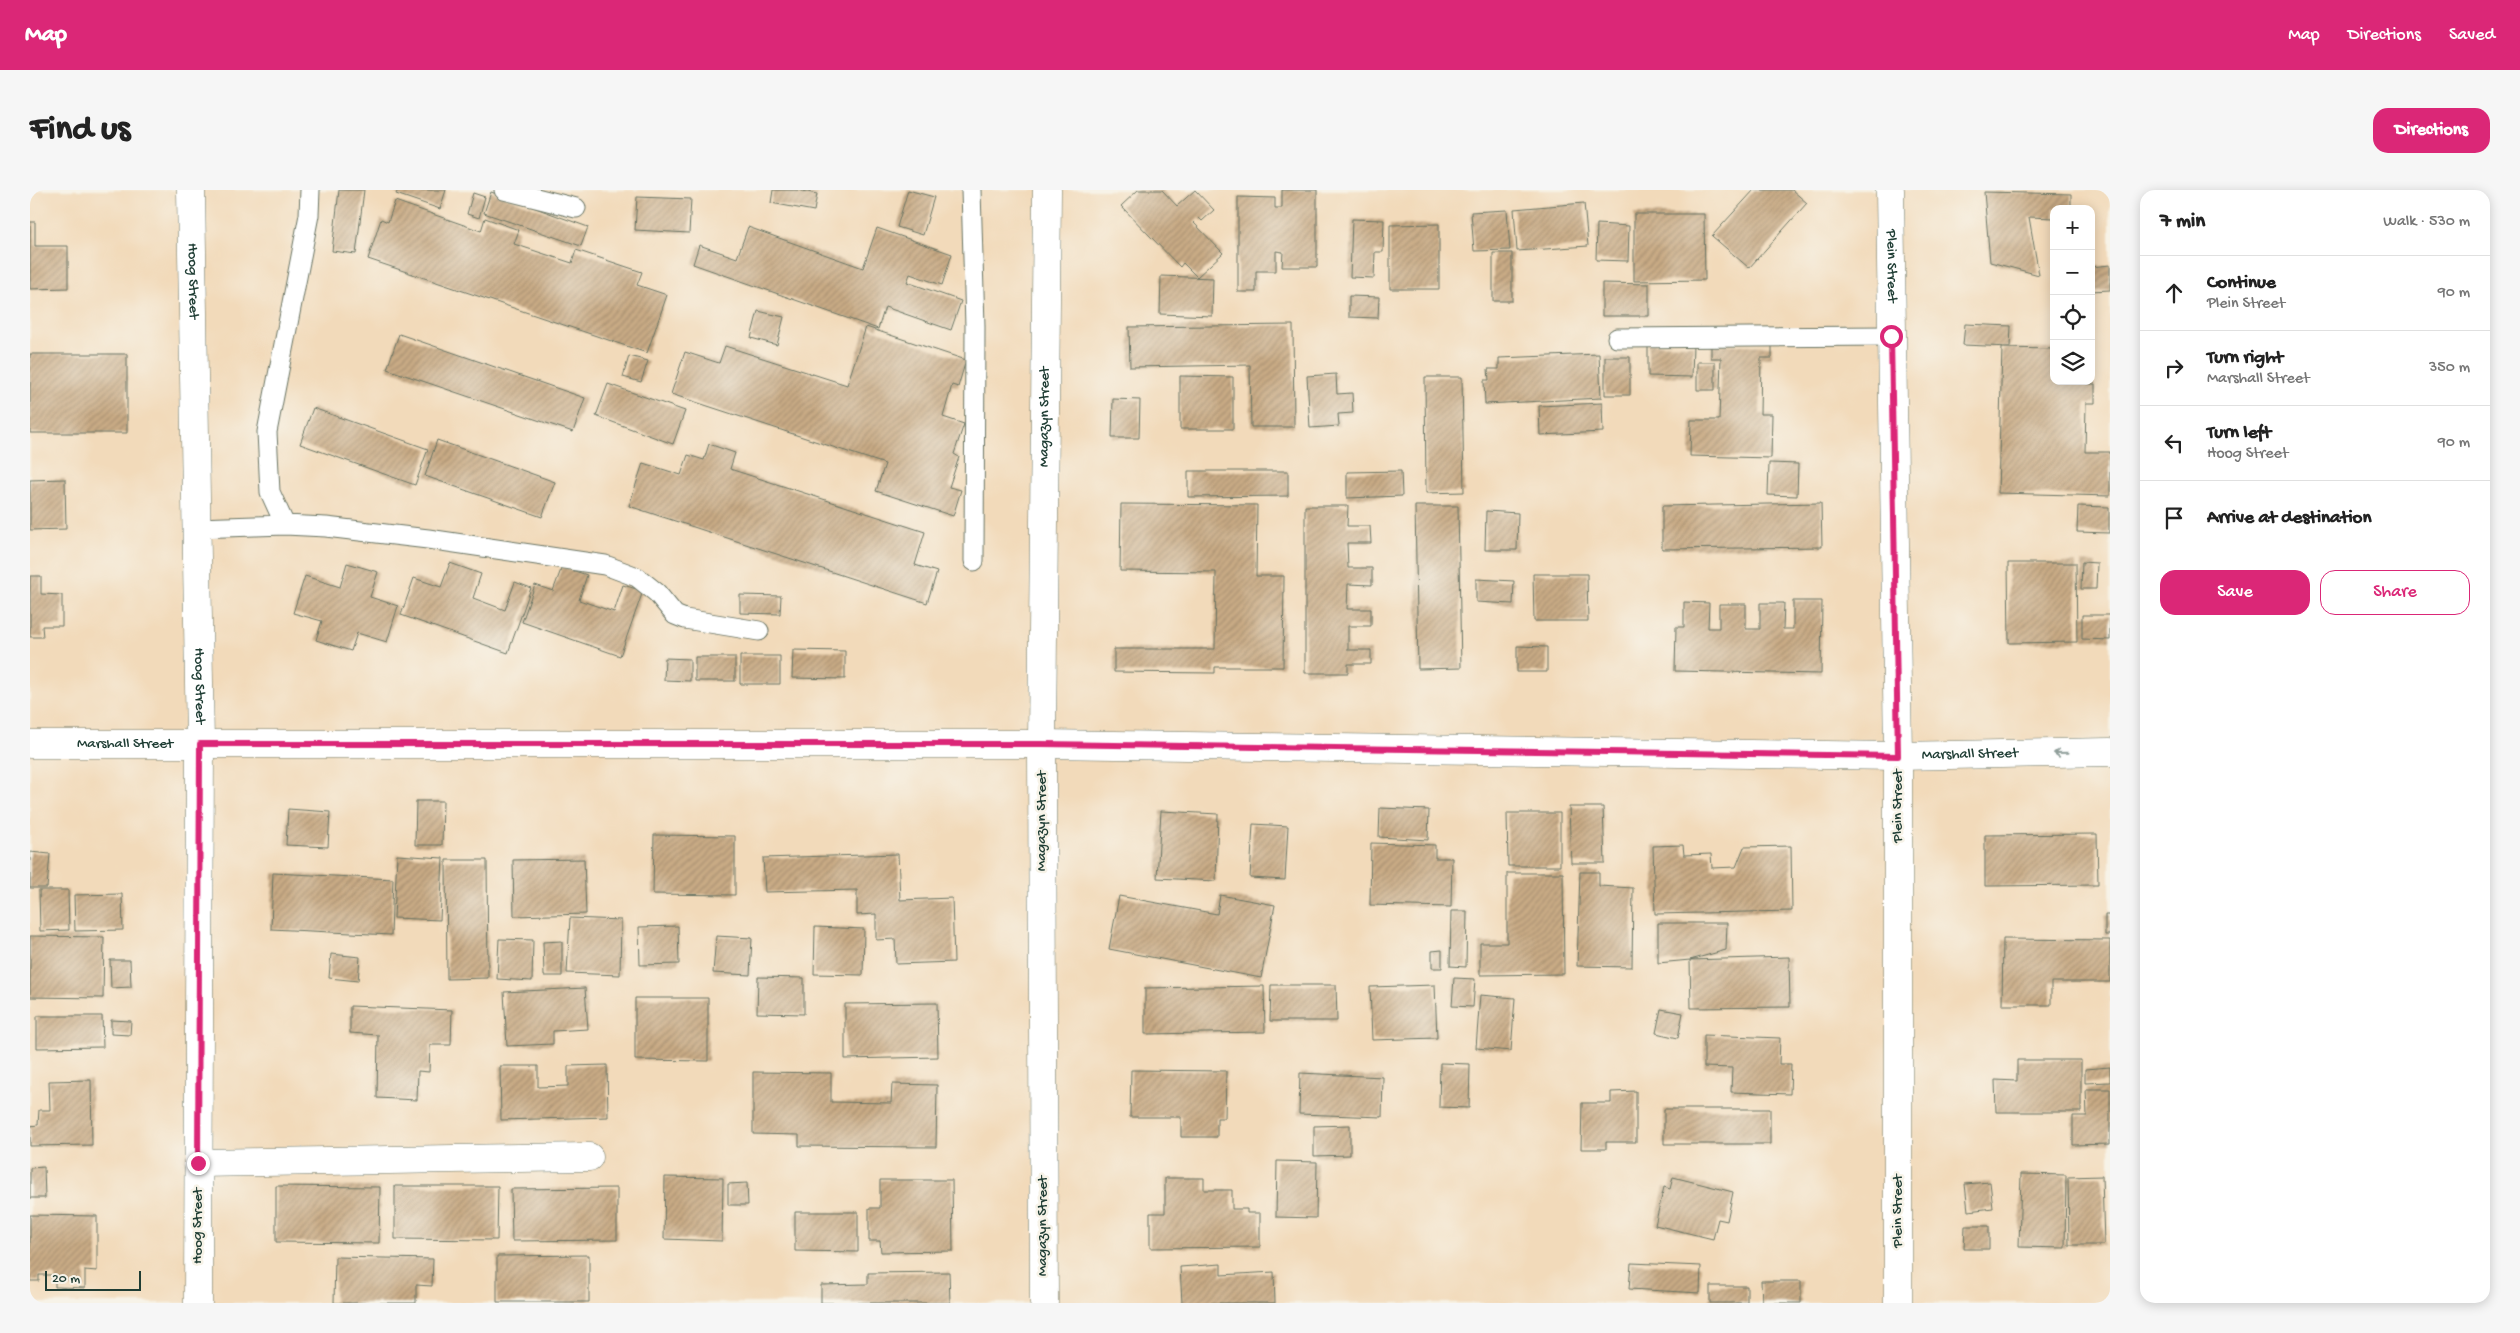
<!DOCTYPE html>
<html lang="en">
<head>
<meta charset="utf-8">
<style>
	:root { --surface:#fff; --page:#f6f6f6; --text:#222; --muted:#767676; --line:#e0e0e0; --accent:#db2777 }
	body { margin:0; font-family:"Gochi Hand",sans-serif; background:var(--page); color:var(--text) }
	.controls { position:absolute; right:15px; top:15px; display:grid; overflow:hidden; border-radius:10px; box-shadow:0 2px 12px #0003 }
	.controls button { width:45px; height:45px; display:grid; place-items:center; padding:0; border:0; border-bottom:1px solid var(--line); background:var(--surface); color:var(--text); font:25px sans-serif }
	.scale { position:absolute; left:15px; bottom:12px; width:96px; box-sizing:border-box; padding-left:5px; border:2px solid #1f3d34; border-top:0; font-size:14px; line-height:18px; white-space:nowrap; color:#1f3d34; -webkit-text-stroke:4px #f7f3e8; paint-order:stroke }
	.stop { position:absolute; width:15px; height:15px; margin:-11px; border:4px solid #db2777; border-radius:50%; background:#fff }
	.stop.end { background:#db2777; border-color:#fff; box-shadow:0 1px 5px #0008 }
	.list { margin:0; padding:0; list-style:none }
	h2 { display:flex; justify-content:space-between; align-items:center; height:65px; margin:0; padding:0 20px; font-size:21px }
	h2 small { font-size:16px; font-weight:400; color:var(--muted) }
	.list li { display:grid; grid-template-columns:32px 1fr auto; gap:15px; align-items:center; box-sizing:border-box; height:75px; padding:0 20px; border-top:1px solid var(--line) }
	.list b { display:block; font-size:19px; white-space:nowrap }
	.list p { margin:0; font-size:16px; white-space:nowrap; color:var(--muted) }
	.list em { font-size:16px; font-style:normal; color:var(--muted) }
	.actions { display:flex; gap:10px; padding:15px 20px }
	.actions a { flex:1; padding:11px 0; border:1px solid var(--accent); border-radius:15px; text-align:center; font-size:18px; color:var(--accent) }
	.actions .main { background:var(--accent); color:#fff }
	.icon { flex:none; width:28px; height:28px; fill:none; stroke:currentColor; stroke-width:2; stroke-linecap:round; stroke-linejoin:round }
	.map { position:relative; flex:none; width:2080px; height:1113px; overflow:hidden; border-radius:15px }
	header { display:flex; align-items:center; gap:30px; box-sizing:border-box; height:70px; padding:0 25px; background:var(--accent); color:#fff }
	header strong { font-size:24px }
	nav { display:flex; gap:28px; margin-inline-start:auto; font-size:18px }
	.intro { display:flex; align-items:center; justify-content:space-between; box-sizing:border-box; height:120px; padding:0 30px }
	h1 { margin:0; font-size:35px }
	.button { padding:12px 22px; border-radius:15px; background:var(--accent); color:#fff; font-size:18px; font-weight:700 }
	main { display:flex; gap:30px; padding:0 30px }
	aside { flex:1; background:var(--surface); border-radius:15px; box-shadow:0 2px 12px #0003 }
	.map>svg:first-child { display:block }
</style>
</head>
<body>
<header>
<strong>Map</strong>
<nav><a>Map</a><a>Directions</a><a>Saved</a></nav>
</header>
<div class="intro"><h1>Find us</h1><a class="button">Directions</a></div>
<main>
<div class="map">
<svg width="2080" height="1113" viewBox="0 0 2080 1113">
	<defs>
		<pattern id="building-hatch" width="6" height="6" patternUnits="userSpaceOnUse" patternTransform="scale(1.25)"><rect width="6" height="6" fill="#c9ab85"/><path d="M-1 1l2-2M0 6l6-6M5 7l2-2" fill="none" stroke="#a38c6e"/></pattern>
	</defs>
	<rect width="100%" height="100%" fill="#f7f3e8"/>
	<filter id="ink" filterUnits="userSpaceOnUse"><feTurbulence type="fractalNoise" baseFrequency=".02" numOctaves="2"/><feDisplacementMap in="SourceGraphic" scale="10" xChannelSelector="R" yChannelSelector="G"/><feConvolveMatrix kernelMatrix="1 2 1 2 8 2 1 2 1" color-interpolation-filters="sRGB"/></filter>
	<filter id="wash" filterUnits="userSpaceOnUse"><feTurbulence type="fractalNoise" baseFrequency=".0096" numOctaves="4" result="noise"/><feDisplacementMap in="SourceGraphic" scale="20" xChannelSelector="R" yChannelSelector="G"/><feGaussianBlur stdDeviation="1.12" result="paint"/><feColorMatrix in="noise" values="0 0 0 0 0 0 0 0 0 0 0 0 0 0 0 0 0 1.4 0 .05"/><feComposite in="paint" operator="in"/></filter>
	<g filter="url(#wash)">
		<rect width="100%" height="100%" fill="#f2daba"/>
		<g id="blocks">
			<path fill="url(#building-hatch)" d="M309 0H334L326 64 302 61Z
				M368 0H416L410 19 366 4Z
				M743 0H767L787 4 784 21 741 13Z
				M878 0 904 7 893 45 867 37Z
				M1108 0H1132L1147 16 1165 0 1184 20 1172 31 1169 28 1164 33 1193 63 1167 87 1153 73 1150 77 1091 16Z
				M1252 0H1287V77H1252L1253 62 1246 61V81H1226V102H1208V7L1245 8V18H1252Z
				M1724 0H1762L1777 13 1719 78 1682 46Z
				M461 2 558 37 551 56 454 23Z
				M1954 2 2041 4V19H2024V28L1999 27 2009 85 1960 72Z
				M443 3 455 7 449 28 437 24Z
				M607 7 661 9 659 43 605 40Z
				M365 11 451 41 455 28 489 40 484 54 542 73 546 60 612 82 607 95 637 105 617 163 338 69 351 29 358 32Z
				M1554 13 1558 56 1487 61 1484 19Z
				M1477 20 1480 60 1444 61 1441 22Z
				M1604 24H1674L1675 90 1604 91Z
				M1322 29 1354 30 1353 62H1345L1344 88 1320 87Z
				M0 32H5V56H38V98L0 99Z
				M1409 34V99H1360V35Z
				M1567 34 1599 36 1598 71 1566 70Z
				M718 37 833 78 847 38 922 64 912 95 880 84 877 92 931 111 921 140 855 117 848 139 663 74 669 55 707 68Z
				M1463 63H1482V111H1463Z
				M2080 75V100L2061 101V77Z
				M1131 86 1183 88 1182 126 1130 124Z
				M1572 93 1619 94V126H1572Z
				M1319 106 1349 107 1348 128 1319 127Z
				M728 121 754 127 747 155 721 148Z
				M1935 134 1981 136 1980 157 1933 155Z
				M1263 135 1264 237H1221L1220 175 1100 177 1099 137Z
				M836 137 936 170 928 197 922 195 913 227 934 234 924 264 929 267 919 297 931 300 923 326 846 301 855 274 641 204 655 162 689 173 695 156 817 195Z
				M369 144 555 208 543 242 357 179Z
				M1618 154 1663 155 1662 187 1618 186Z
				M1681 154 1742 156V168H1731L1730 224H1742L1741 268 1660 266 1661 230H1689L1691 168H1681Z
				M1972 158 2024 159V191H2056V194H2065V213H2056L2055 262H2080V306L1968 303Z
				M0 164H97V243H0Z
				M1569 164 1571 208 1455 214 1454 190H1459L1458 179H1469V168Z
				M599 166 618 171 611 192 593 187Z
				M1575 167H1600V205H1575Z
				M1667 172H1685V200H1667Z
				M1306 184 1307 204 1322 203 1323 223 1308 224 1309 236 1280 238 1277 186Z
				M1150 186 1203 187V239H1150Z
				M1395 187H1432L1434 302 1396 303Z
				M578 194 655 221 643 254 566 226Z
				M1083 209 1110 210 1109 248H1082Z
				M1572 213 1573 242 1510 245 1509 216Z
				M283 218 398 259 385 295 270 254Z
				M407 250 525 292 512 327 395 286Z
				M679 254 705 263 700 279 895 342 885 375 907 382 897 413 599 316 613 273 651 285 658 265 674 270Z
				M1739 273 1768 274 1767 306 1738 305Z
				M1158 281H1258V306L1158 307Z
				M1371 281 1372 306 1317 308V282Z
				M35 289 36 339 0 340V290Z
				M1791 313 1792 357 1632 359V316Z
				M1091 314 1227 315 1226 386H1254L1253 477H1185V483L1084 482V459H1185L1186 382 1090 381Z
				M1275 316H1318L1317 336H1340L1341 353H1317L1318 378H1342V395L1318 394 1317 419H1341V436H1318V460H1341V474H1318V483H1275Z
				M1385 316H1428L1431 478 1388 479Z
				M2048 316 2079 317V343L2047 342Z
				M1456 321 1488 323 1487 360H1455Z
				M2052 372 2067 373 2066 399H2051Z
				M317 373 348 382 340 407 368 416 357 452 327 443 321 461 286 450 292 431 263 423 275 386 310 397Z
				M420 373 451 384 443 408 475 420 485 392 501 398 478 463 371 425 384 388 411 397Z
				M1978 373H2046L2047 452 1979 453Z
				M532 377 557 385 549 410 584 422 593 395 613 401 590 466 492 432 505 395 523 401Z
				M1503 384H1557L1558 431H1504Z
				M0 386H11V404L32 405V436H12L13 447H0Z
				M1446 389 1484 391 1483 414 1446 412Z
				M710 405 751 406 750 424 710 423Z
				M1763 411H1792L1791 484 1645 481 1646 437H1654V412L1679 413 1678 438H1689V414H1716V439H1730V413H1754L1753 439H1763Z
				M2052 425H2080V450L2052 449Z
				M1487 456 1517 457V482H1487Z
				M763 460 815 461V489L762 488Z
				M710 466H750V494H710Z
				M665 467H705V491H665Z
				M635 468 660 469V491L634 490Z
				M386 611H413L412 655H385Z
				M1539 617H1573L1575 673H1541Z
				M1350 618 1399 620 1398 650 1349 647Z
				M258 619 300 622 298 657 256 655Z
				M1131 621 1188 624 1186 691 1127 688Z
				M1477 623H1530V676H1478Z
				M1223 634 1258 636 1255 690 1220 688Z
				M2067 644 2068 695 1955 696V645Z
				M624 645 705 646V705L623 704Z
				M1341 653 1405 655V668H1422L1421 717 1340 715Z
				M1653 655 1654 665 1681 664 1682 678 1706 677 1714 657 1761 656 1762 721 1625 724 1623 656Z
				M0 662 20 664 17 698H0Z
				M868 664 870 710 922 708 924 772 866 774 865 749 846 750V724L827 725V700L735 702 733 668Z
				M367 665 413 668 410 730 364 728Z
				M554 669 556 724 484 726 483 670Z
				M416 670H457L458 788 417 789Z
				M1550 682H1569V696L1603 698 1602 777 1547 776Z
				M243 683 363 689 361 745 241 739Z
				M1477 683H1533L1534 784 1450 785V753H1477Z
				M9 700H38L39 740 10 741Z
				M92 704 93 740 45 741 44 705Z
				M1190 705 1245 715 1231 788 1079 759 1089 706 1187 724Z
				M1421 721H1437L1436 777 1420 776Z
				M2075 725H2080V745H2075Z
				M540 728 591 730 590 785 537 783Z
				M1628 733H1697L1696 760 1660 770 1628 773Z
				M648 736 649 774 610 775 609 737Z
				M785 737 834 739 833 785 784 784Z
				M0 746 74 747 73 808 0 807Z
				M686 746 722 748 720 785 683 783Z
				M469 749 503 750 502 791 467 789Z
				M1973 749 2080 750V792H2021V815H1972Z
				M532 751V786H514L513 752Z
				M1412 760V778H1402V761Z
				M301 764 330 767 328 791 299 788Z
				M1759 767 1760 817 1661 818 1660 770Z
				M80 770H100L101 797 81 798Z
				M728 787 774 788V824L727 823Z
				M1424 788 1445 789 1443 817 1422 816Z
				M1241 795H1306L1307 831H1240Z
				M1405 795 1407 848 1342 850 1340 797Z
				M1234 796 1235 842 1115 844V798Z
				M555 798 558 839 523 841V854L477 856 474 802Z
				M1450 805 1485 808 1481 861 1446 858Z
				M605 808H678V871L605 870Z
				M907 813 908 867 815 869V814Z
				M320 816 422 820 421 855H400L399 882 388 881 387 910 347 908 348 845 320 843Z
				M1631 819 1653 823 1648 848 1626 843Z
				M7 826H72L73 857 7 858Z
				M81 830 101 831 100 845 81 844Z
				M1674 845 1750 848 1749 874H1761L1760 904 1701 902 1702 878 1674 877Z
				M1987 870H2051V922H1966L1965 890 1987 891Z
				M1410 873 1440 874 1439 918 1409 917Z
				M577 875 578 927 471 930 470 876H508V897L538 896V876Z
				M2080 877V892L2055 893V879Z
				M1101 880 1196 881 1195 928H1187V947H1151V927H1100Z
				M723 882 801 883V912L861 913 862 894 907 895 906 957 769 956V945L723 944Z
				M1270 883 1353 887 1352 927 1269 924Z
				M61 890 62 955 0 956V936L8 935 9 920H20L19 891Z
				M2056 899H2080V954L2043 955V926H2057Z
				M1606 901V952H1576V959H1551L1552 913H1581V902Z
				M1634 919H1740V954H1634Z
				M1320 935V965L1284 966V936Z
				M1247 971 1287 972 1286 1028 1246 1027Z
				M14 977 15 1008H0V978Z
				M1991 984 2036 985 2035 1058 1989 1057Z
				M2072 986 2074 1055H2039L2038 987Z
				M635 987 693 988 692 1051 634 1049Z
				M1643 987 1703 1002 1697 1031 1688 1029 1683 1049 1625 1035 1634 997 1640 999Z
				M1135 988H1174V1000H1202V1019H1217V1023H1230V1057L1120 1058V1023H1135Z
				M850 990H922L923 1061 851 1062 850 1051H839V1018H850Z
				M1960 992 1963 1018 1938 1021 1935 994Z
				M717 993 718 1015H698V994Z
				M246 996 350 997 349 1053 246 1052Z
				M365 996H468L467 1050 365 1049Z
				M587 998V1050L482 1051 481 999Z
				M765 1022H828V1062L765 1061Z
				M0 1025 67 1026V1081L55 1080V1098L25 1097V1085H9V1091H0Z
				M1935 1036H1959V1059H1934Z
				M559 1065V1112H467V1066Z
				M305 1067 403 1069 402 1096 386 1095V1113H304Z
				M1601 1073 1671 1076 1670 1103 1599 1099Z
				M1191 1074V1085L1244 1082 1245 1113H1152L1150 1077Z
				M919 1082 920 1113H791V1095L838 1094V1083Z
				M1731 1091H1771V1113H1732Z
				M1680 1096H1717V1113H1680Z"/>
		</g>
	</g>
	<g filter="url(#ink)">
		<use href="#blocks" fill-opacity="0" stroke="#697463" stroke-width="1"/>
		<g fill="none" stroke-linecap="round" stroke-linejoin="round">
			<g stroke="#697463" stroke-width="21">
				<path id="service" d="M474 0 546 18
					M941 0 945 136 944 371
					M1587 148 1861 146
					M255 335 296 337 398 349 575 375 607 387 627 403 645 425 655 429 729 441
					M167 338 255 335 240 302 237 242 279 25 280 0"/>
			</g>
			<g stroke="#697463" stroke-width="29">
				<g id="minor">
					<path id="s1" d="M161 0 170 554 168 1113"/>
					<path id="s2" d="M1860 0 1868 566V1113"/>
					<path d="M168 973 559 967"/>
					<path id="s3" d="M1014 1113 1012 554 1017 0"/>
				</g>
			</g>
			<g stroke="#697463" stroke-width="29">
				<g id="tertiary">
					<path id="s4" d="M0 554H1012L1868 566 2080 562"/>
				</g>
			</g>
			<use href="#service" stroke="#fff" stroke-width="19"/>
			<use href="#minor" stroke="#fff" stroke-width="28"/>
			<use href="#tertiary" stroke="#fff" stroke-width="28"/>
		</g>
		<defs><path id="oneway-shaft" d="M-6 0H5M1.5-3L5.5 0L1.5 3" fill="none" stroke-width="1.6" stroke-linecap="round" stroke-linejoin="round" transform="scale(1.25)"/></defs>
		<use stroke="#8f9e9a" href="#oneway-shaft" transform="translate(2031 563) rotate(179)"/>
	</g>
	<g fill="none" stroke-linecap="round" stroke-linejoin="round" filter="url(#ink)">
		<path stroke="#db2777" stroke-width="6" d="M168 973 170 554H1012L1868 566 1861 146"/>
	</g>
	<g text-anchor="middle" dominant-baseline="central" stroke-width="5" stroke-linejoin="round" paint-order="stroke">
		<g font-size="15" fill="#1f3d34" stroke="#f7f3e8">
			<text stroke="none"><textPath href="#s2" startOffset="76">Plein Street</textPath></text>
			<text stroke="none"><textPath href="#s1" startOffset="91">Hoog Street</textPath></text>
			<text stroke="none"><textPath href="#s3" startOffset="886">Magazyn Street</textPath></text>
			<text stroke="none"><textPath href="#s1" startOffset="496">Hoog Street</textPath></text>
			<text stroke="none"><textPath href="#s4" startOffset="95">Marshall Street</textPath></text>
			<text stroke="none"><textPath href="#s4" startOffset="1940">Marshall Street</textPath></text>
			<text transform="translate(1868 616) rotate(-90)">Plein Street</text>
			<text transform="translate(1012 631) rotate(-90)">Magazyn Street</text>
			<text transform="translate(1868 1021) rotate(-90)">Plein Street</text>
			<text transform="translate(168 1036) rotate(-90)">Hoog Street</text>
			<text transform="translate(1013 1036) rotate(-90)">Magazyn Street</text>
		</g>
	</g>
</svg>
<div class="controls">
<button>+</button>
<button>−</button>
<button><svg class="icon" aria-label="locate" viewBox="0 0 24 24"><circle cx="12" cy="12" r="6"/><path d="M12 2v4M12 18v4M2 12h4M18 12h4"/></svg></button>
<button><svg class="icon" aria-label="layers" viewBox="0 0 24 24"><path d="M12 4l9 5-9 5-9-5zM3 14l9 5 9-5"/></svg></button>
</div>
<div class="scale">20 m</div>
<div class="stop" style="left:1861px;top:146px"></div>
<div class="stop end" style="left:168px;top:973px"></div>
</div>
<aside>
<h2>7 min<small>Walk · 530 m</small></h2>
<ul class="list">
<li><svg class="icon" aria-label="ahead" viewBox="0 0 24 24"><path d="M12 20V5M6 11l6-6 6 6"/></svg><div><b>Continue</b><p>Plein Street</p></div><em>90 m</em></li>
<li><svg class="icon" aria-label="right" viewBox="0 0 24 24"><path d="M7 20v-9h11M14 6l5 5-5 5"/></svg><div><b>Turn right</b><p>Marshall Street</p></div><em>350 m</em></li>
<li><svg class="icon" aria-label="left" viewBox="0 0 24 24"><path d="M17 20v-9H6M10 6l-5 5 5 5"/></svg><div><b>Turn left</b><p>Hoog Street</p></div><em>90 m</em></li>
<li><svg class="icon" aria-label="arrive" viewBox="0 0 24 24"><path d="M6 21V4h12l-3 4 3 4H6"/></svg><div><b>Arrive at destination</b></div></li>
</ul>
<div class="actions"><a class="main">Save</a><a>Share</a></div>
</aside>
</main>
</body>
</html>
